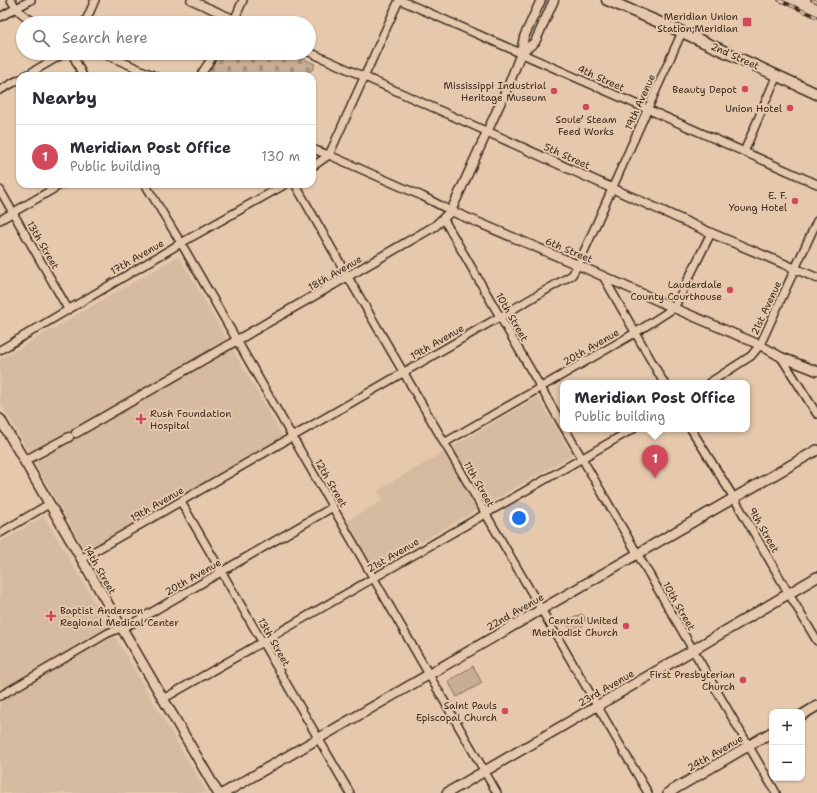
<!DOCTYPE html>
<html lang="en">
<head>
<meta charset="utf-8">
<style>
	:root { --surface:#fff; --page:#f2f2f3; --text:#2b2b33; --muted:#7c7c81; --line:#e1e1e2; --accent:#d1495b }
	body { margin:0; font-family:"Shantell Sans",sans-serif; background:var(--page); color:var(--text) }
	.controls { position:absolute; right:12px; bottom:12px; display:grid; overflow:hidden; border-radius:8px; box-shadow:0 1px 3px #0004 }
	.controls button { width:36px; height:36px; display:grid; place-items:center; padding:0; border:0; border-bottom:1px solid var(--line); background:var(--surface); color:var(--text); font:20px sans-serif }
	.you { position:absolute; left:519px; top:518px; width:14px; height:14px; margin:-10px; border:3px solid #fff; border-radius:50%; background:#1a73e8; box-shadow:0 0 0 6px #1a73e833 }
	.badge { display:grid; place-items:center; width:26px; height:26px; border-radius:50%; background:var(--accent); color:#fff; font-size:13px; font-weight:700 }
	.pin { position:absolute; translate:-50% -33px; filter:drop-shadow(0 1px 2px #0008) }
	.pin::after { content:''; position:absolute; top:21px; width:14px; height:12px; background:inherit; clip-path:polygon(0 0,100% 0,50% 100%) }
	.popup { position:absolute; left:560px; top:380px; width:190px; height:52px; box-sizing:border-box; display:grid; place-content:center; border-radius:8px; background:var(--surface); filter:drop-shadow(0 1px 3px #0005); font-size:13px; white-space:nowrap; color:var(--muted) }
	.popup b { font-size:15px; color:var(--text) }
	.popup::after { content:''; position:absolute; left:50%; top:100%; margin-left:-8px; border:8px solid transparent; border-top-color:var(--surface) }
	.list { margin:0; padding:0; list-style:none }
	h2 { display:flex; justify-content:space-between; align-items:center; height:52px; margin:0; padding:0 16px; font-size:17px }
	h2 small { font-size:13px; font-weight:400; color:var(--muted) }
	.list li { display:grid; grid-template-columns:26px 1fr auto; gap:12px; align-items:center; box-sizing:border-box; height:64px; padding:0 16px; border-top:1px solid var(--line) }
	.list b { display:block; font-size:15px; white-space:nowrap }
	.list p { margin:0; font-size:13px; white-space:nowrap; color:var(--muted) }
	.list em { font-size:13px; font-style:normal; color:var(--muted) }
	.icon { flex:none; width:22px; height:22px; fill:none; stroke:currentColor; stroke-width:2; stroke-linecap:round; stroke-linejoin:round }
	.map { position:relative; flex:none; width:817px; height:793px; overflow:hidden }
	.search { position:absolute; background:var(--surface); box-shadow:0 1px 3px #0004; left:16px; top:16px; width:300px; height:44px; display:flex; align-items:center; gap:10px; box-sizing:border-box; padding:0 14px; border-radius:22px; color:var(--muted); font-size:15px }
	.panel { position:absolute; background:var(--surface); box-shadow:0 1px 3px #0004; left:16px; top:72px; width:300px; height:116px; border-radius:12px }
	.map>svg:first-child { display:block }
</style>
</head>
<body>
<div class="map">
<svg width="817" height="793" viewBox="0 0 817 793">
	<defs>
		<pattern id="cemetery-stones" width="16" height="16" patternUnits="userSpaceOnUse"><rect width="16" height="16" fill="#c7ad93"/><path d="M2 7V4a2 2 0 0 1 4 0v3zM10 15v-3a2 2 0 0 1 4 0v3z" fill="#a38d77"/></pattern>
	</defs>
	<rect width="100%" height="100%" fill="#e6c9ad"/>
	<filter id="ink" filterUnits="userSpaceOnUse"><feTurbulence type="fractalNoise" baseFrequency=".025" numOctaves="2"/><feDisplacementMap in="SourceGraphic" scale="8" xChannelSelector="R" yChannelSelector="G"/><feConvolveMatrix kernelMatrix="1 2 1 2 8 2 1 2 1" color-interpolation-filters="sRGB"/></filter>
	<g filter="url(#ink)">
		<path fill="#d7bba0" d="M179 256 283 437 85 551 0 402V359Z
			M538 397 572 455 374 569 347 521 383 500 378 490Z
			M44 516 207 793H0V701L5 698 0 689V542Z"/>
		<path fill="#c7ad93" stroke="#816c58" d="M582 614 585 617C584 626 580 630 573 634L566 621 576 616Z
			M473 666 482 683 457 697 448 681Z"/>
		<path fill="url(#cemetery-stones)" stroke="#816c58" d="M220 53H290L315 64 313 69 304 76H205Z"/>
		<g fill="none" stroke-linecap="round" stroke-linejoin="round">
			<g stroke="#3b2a1e" stroke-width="10">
				<path id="minor" d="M11 0C18 12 25 17 37 23
					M191 0 243 23
					M400 0 817 184
					M0 17 31 0
					M85 23 95 0
					M233 23 243 0
					M309 52 488 132
					M72 53 83 76
					M102 53 155 76
					M25 76 65 53
					M200 76 215 53
					M0 90 20 79
					M312 149 329 155 422 196 451 211
					M744 152 777 75
					M312 167 329 155 399 0
					M145 184 181 243 497 793
					M295 184 348 277 648 793
					M0 190 68 309
					M443 218 563 426
					M0 220 62 184
					M603 276 664 383
					M0 350 181 243 286 184
					M781 357 817 414
					M709 383 751 356 760 345 817 221
					M565 429 776 793
					M691 429 734 498 789 594 817 641
					M444 443 635 333 674 308 711 233
					M181 502 350 793
					M0 533 49 504
					M81 559 572 275 578 265 682 32
					M0 696 108 633 133 623 333 507
					M163 699 633 429"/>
			</g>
			<g stroke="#3b2a1e" stroke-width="11">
				<path id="tertiary" d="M521 53 535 42 554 0
					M488 132 711 233 817 278
					M451 211 578 265 674 308 760 345 781 357 817 371
					M76 433 435 226 451 211 509 84 521 53 524 37 541 0
					M24 461 69 437"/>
			</g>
			<g stroke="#3b2a1e" stroke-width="12">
				<path id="secondary" d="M0 419 218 793
					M802 715 817 706
					M224 793 817 450
					M447 793 693 650 817 577
					M668 793 772 732"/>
			</g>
			<g stroke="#3b2a1e" stroke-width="13">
				<path id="primary" d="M607 0 682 32 817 94"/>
			</g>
			<use href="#minor" stroke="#e6c9ad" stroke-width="7"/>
			<use href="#tertiary" stroke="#e6c9ad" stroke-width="8"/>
			<use href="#secondary" stroke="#e6c9ad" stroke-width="9"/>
			<use href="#primary" stroke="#e6c9ad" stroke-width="10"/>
			<g stroke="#3b2a1e" stroke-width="3.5">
				<path id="rail" d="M779 0 817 17
					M812 0 817 2"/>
			</g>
			<use href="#rail" stroke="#e6c9ad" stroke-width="2" stroke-dasharray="6" stroke-linecap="butt"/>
		</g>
	</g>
	<g fill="#d1495b" stroke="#e6c9ad" stroke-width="1.5">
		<rect x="742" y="17" width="10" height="10" rx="2"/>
		<circle cx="745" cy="89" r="4"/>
		<circle cx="554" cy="91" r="4"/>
		<circle cx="586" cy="107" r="4"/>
		<circle cx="790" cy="108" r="4"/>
		<circle cx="795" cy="201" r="4"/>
		<circle cx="730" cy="290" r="4"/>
		<path d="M139 413h4v4h4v4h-4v4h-4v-4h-4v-4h4z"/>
		<path d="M49 610h4v4h4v4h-4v4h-4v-4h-4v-4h4z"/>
		<circle cx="626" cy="626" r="4"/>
		<circle cx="743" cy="680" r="4"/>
		<circle cx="505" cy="711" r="4"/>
	</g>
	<g text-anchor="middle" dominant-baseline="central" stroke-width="4" stroke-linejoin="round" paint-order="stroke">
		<g font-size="10" fill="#3b2a1e" stroke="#e6c9ad" text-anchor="end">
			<text x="738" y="16">Meridian Union<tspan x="738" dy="12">Station;Meridian</tspan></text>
			<text x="546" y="85">Mississippi Industrial<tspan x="546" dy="12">Heritage Museum</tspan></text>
			<text x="737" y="89">Beauty Depot</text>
			<text x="782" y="108">Union Hotel</text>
			<text x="586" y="119" text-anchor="middle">Soule’ Steam<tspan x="586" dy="12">Feed Works</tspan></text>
			<text x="787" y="195">E. F.<tspan x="787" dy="12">Young Hotel</tspan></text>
			<text x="722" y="284">Lauderdale<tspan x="722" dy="12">County Courthouse</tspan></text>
			<text x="150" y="413" text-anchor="start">Rush Foundation<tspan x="150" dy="12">Hospital</tspan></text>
			<text x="60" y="610" text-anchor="start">Baptist Anderson<tspan x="60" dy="12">Regional Medical Center</tspan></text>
			<text x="618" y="620">Central United<tspan x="618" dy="12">Methodist Church</tspan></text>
			<text x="735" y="674">First Presbyterian<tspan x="735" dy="12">Church</tspan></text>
			<text x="497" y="705">Saint Pauls<tspan x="497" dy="12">Episcopal Church</tspan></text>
		</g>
		<g font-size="10" fill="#3b2a1e" stroke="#e6c9ad">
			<text transform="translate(735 56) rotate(24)">2nd Street</text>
			<text transform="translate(601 78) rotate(24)">4th Street</text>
			<text transform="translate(640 102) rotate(-66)">19th Avenue</text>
			<text transform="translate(567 156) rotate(24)">5th Street</text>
			<text transform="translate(43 245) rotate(60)">13th Street</text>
			<text transform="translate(569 250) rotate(23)">6th Street</text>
			<text transform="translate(137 257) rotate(-30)">17th Avenue</text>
			<text transform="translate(335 273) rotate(-30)">18th Avenue</text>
			<text transform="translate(766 308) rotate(-65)">21st Avenue</text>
			<text transform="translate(512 317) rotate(60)">10th Street</text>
			<text transform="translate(437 342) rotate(-30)">19th Avenue</text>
			<text transform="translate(591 347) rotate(-30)">20th Avenue</text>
			<text transform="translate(331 483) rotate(60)">12th Street</text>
			<text transform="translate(479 484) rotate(60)">11th Street</text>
			<text transform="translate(157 504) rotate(-30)">19th Avenue</text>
			<text transform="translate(764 530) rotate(60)">9th Street</text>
			<text transform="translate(393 555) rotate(-30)">21st Avenue</text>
			<text transform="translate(100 570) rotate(60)">14th Street</text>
			<text transform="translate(193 577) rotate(-30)">20th Avenue</text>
			<text transform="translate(679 606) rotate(60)">10th Street</text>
			<text transform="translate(515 612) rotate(-30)">22nd Avenue</text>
			<text transform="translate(274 642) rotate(60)">13th Street</text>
			<text transform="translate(606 688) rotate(-30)">23rd Avenue</text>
			<text transform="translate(715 753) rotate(-30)">24th Avenue</text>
		</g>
	</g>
</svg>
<div class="controls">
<button>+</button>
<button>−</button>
</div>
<div class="you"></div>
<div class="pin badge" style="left:655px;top:478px">1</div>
<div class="popup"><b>Meridian Post Office</b>Public building</div>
<div class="search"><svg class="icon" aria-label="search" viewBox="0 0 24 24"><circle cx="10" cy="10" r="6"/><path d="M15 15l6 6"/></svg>Search here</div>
<section class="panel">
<h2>Nearby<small></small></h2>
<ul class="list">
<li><span class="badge">1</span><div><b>Meridian Post Office</b><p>Public building</p></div><em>130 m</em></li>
</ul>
</section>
</div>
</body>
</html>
